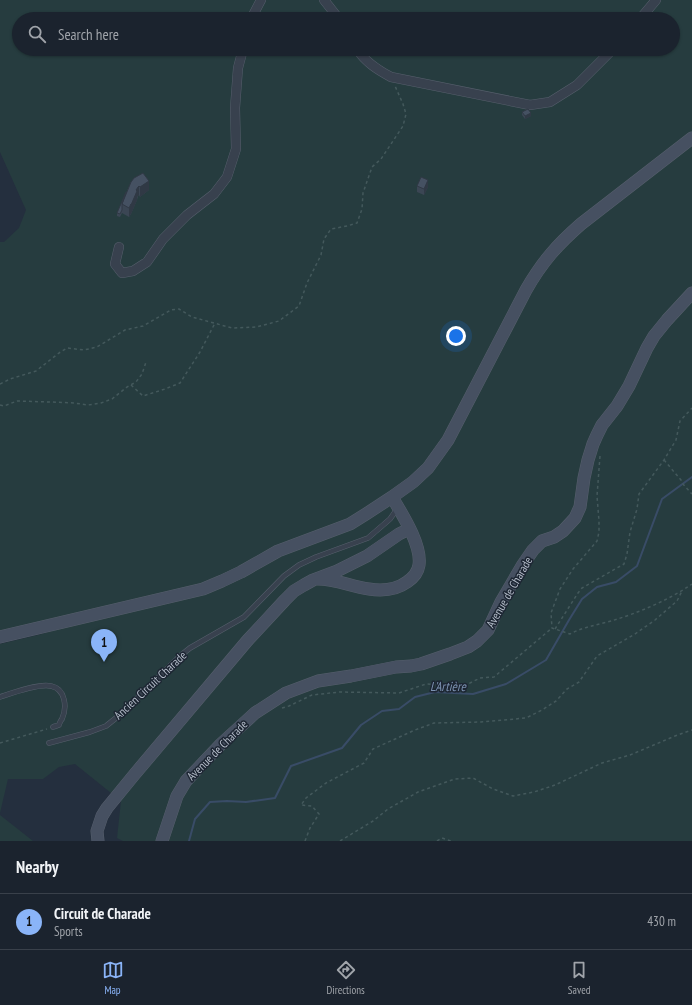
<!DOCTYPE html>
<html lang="en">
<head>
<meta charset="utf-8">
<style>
	:root { --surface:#1b232e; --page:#282f3a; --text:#f1f3f6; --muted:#a0a4aa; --line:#39404a; --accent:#8ab4f8 }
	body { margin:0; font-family:"PT Sans Narrow",sans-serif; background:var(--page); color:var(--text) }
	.you { position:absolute; left:456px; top:336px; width:14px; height:14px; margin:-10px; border:3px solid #fff; border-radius:50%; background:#1a73e8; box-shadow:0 0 0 6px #1a73e833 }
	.badge { display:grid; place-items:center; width:26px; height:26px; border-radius:50%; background:var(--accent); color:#111; font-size:13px; font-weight:700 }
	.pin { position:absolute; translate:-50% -33px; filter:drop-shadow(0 1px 2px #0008) }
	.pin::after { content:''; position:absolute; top:21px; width:14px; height:12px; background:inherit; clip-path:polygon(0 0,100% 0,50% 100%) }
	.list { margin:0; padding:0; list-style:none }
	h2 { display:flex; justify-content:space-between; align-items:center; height:52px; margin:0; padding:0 16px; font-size:17px }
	h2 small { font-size:13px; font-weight:400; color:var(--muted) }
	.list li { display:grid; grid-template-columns:26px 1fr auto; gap:12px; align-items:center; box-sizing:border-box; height:56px; padding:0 16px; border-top:1px solid var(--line) }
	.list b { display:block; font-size:15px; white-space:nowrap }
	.list p { margin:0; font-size:13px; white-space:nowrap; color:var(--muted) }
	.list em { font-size:13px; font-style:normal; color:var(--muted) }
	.icon { flex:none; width:22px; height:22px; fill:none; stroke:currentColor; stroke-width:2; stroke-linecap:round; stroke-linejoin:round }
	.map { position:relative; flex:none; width:692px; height:841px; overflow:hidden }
	.search { position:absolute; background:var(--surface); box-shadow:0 1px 3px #0004; left:12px; right:12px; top:12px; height:44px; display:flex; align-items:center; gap:10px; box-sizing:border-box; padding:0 14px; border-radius:22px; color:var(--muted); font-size:15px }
	.sheet { height:108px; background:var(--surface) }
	nav { display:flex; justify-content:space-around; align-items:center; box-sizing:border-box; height:56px; border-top:1px solid var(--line); background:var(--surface); font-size:11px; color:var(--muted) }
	nav a { display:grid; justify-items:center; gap:2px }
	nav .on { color:var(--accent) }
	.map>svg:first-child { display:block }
</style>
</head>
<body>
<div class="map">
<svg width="692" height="841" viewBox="0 0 692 841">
	<rect width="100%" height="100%" fill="#242f3e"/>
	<path fill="#263c3f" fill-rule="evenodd" d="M0 0H692V841H123L117 838 121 801 75 764 59 767 43 779H8L0 813V644L38 635 207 587 0 637V242H4L19 228 26 210 0 152ZM19 19H673V49H19Z
		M0 815 33 841H0Z"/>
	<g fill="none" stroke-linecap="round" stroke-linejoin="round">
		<path stroke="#394c67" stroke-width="2" d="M189 841 195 819 210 802 227 801 246 802 275 798 291 766 342 748 361 725 382 711 399 709 415 697 435 692 473 694 506 684 546 660 569 620 582 599 597 587 616 582 637 566 662 499 692 477"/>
		<g stroke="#565f6c" stroke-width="5.5">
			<path id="lane" d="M0 697C12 693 39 683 51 686 66 689 67 708 62 719 61 720 59 724 59 725 57 726 55 726 53 727
				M49 743 90 732 106 726 121 714 180 656 190 648 244 617 284 576 299 565 316 557 368 538 390 519 397 509"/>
		</g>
		<g stroke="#565f6c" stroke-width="10">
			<path id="street" d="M324 0 339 19
				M251 19 261 0
				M640 19 656 0
				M357 49C365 62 378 70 391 77L530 105 550 102 577 85 613 49
				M119 247 115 264 122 273 133 271 147 262 163 239 187 215 214 194 227 177 236 149 235 108 238 68 243 49"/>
		</g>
		<g stroke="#565f6c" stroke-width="13">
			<path id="secondary" d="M318 579C336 579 352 587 369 589 382 591 396 590 407 582 413 578 418 572 419 565 422 545 402 514 392 497
				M0 637 203 589 222 581 241 572 278 551 350 524 366 514 392 497 413 482 428 468 448 440 526 290C542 262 557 245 581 224L692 138
				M98 841 97 831 102 816 107 808 134 775 247 641 285 600 294 591 304 585 313 580 337 571 367 556 399 534 409 529
				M162 841 177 796 186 781 221 744 255 713 286 693 318 681 351 676 396 667 411 666 421 664 450 654 468 647 477 641 488 630 501 602 522 566 533 550 542 541 554 537 563 531 575 518 580 507 584 478 588 460 593 444 597 435 602 425 617 406 629 386 647 348 654 336 667 320 692 293"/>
		</g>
		<path stroke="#44595c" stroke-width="1.5" stroke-dasharray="3 3" stroke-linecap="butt" d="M0 384 10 379 36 371 59 353 67 348 84 350 97 347 125 330 143 326 171 310 179 309 192 317 232 328 256 327 279 321 299 306 307 283 321 255 324 239 331 229 347 226 357 223 362 209 363 193 372 167 381 159 403 126 406 114 403 104 395 86
			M131 385 143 396 165 389 180 383 200 352 215 323
			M0 405 4 406 17 401 50 402 74 403 88 405 101 403 112 399 127 387 136 382 142 374 146 362
			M600 456 597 496 599 521V532L597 541 573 569 560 589 551 613 552 628 570 634C583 627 597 625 611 621 638 613 669 600 692 584
			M664 460 681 480 683 484 692 494
			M555 629 578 593 582 588 624 564 627 554 630 532 637 509 639 494 664 460 676 440 680 421 692 408
			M282 708 289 706 312 695 340 692 399 693 426 684 456 686 470 683 480 678 494 677 552 628
			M0 743 47 729
			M305 841 310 828 319 814 312 806 301 805 306 798 326 783 364 763 373 749 415 730 434 723 481 722 526 718 542 710 556 701 567 689 579 682 597 656 635 634 655 620 677 601 682 591
			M340 841 373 821 388 809 418 792 455 779 473 778 493 789 513 796 534 792 555 785 602 763 630 755 675 736 692 730
			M437 841 442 838 451 841"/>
		<use href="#lane" stroke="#38414e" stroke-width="4.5"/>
		<use href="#street" stroke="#38414e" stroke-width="9"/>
		<use href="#secondary" stroke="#465061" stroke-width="12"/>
	</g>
	<path fill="#3b4654" d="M522 112 531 116 525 119 522 115Z
		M131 182 149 190 140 197 139 195 138 196 137 200 131 214 129 217 122 213 120 217 117 216V213Z
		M417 186 428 187 424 195 417 192Z"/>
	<path fill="#303945" d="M531 113V116L525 119V116Z
		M428 180V187L424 195V189Z
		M149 181V190L140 197V187Z
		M139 186V195L137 197V200L131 214V205L136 190 138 187Z
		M131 204V214L129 217V208Z"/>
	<path fill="#455162" stroke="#303945" d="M528 109 531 113 525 116 522 112Z
		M143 173 149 181 140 187 139 186 138 187 136 190 137 191 131 205V204L129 208 122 204 131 182 134 178Z
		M421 177 428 180 424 189 417 186Z
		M126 192 122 204V210L120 214 117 213Z"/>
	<g text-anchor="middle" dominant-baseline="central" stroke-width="3" stroke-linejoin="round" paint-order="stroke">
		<g font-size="12" fill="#b4bcc9" stroke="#1d2633">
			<text transform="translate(509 592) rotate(-60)">Avenue de Charade</text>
			<text transform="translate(150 685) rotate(-43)">Ancien Circuit Charade</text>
			<text transform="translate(217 750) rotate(-45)">Avenue de Charade</text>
		</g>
		<g font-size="13" font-style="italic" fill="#7c92b1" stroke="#1d2633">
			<text x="448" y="686">L'Artière</text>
		</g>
	</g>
</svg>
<div class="you"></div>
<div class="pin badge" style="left:104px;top:662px">1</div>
<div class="search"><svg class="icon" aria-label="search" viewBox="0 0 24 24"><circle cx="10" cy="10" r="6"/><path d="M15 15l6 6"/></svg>Search here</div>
</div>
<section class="sheet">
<h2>Nearby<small></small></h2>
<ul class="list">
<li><span class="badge">1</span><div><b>Circuit de Charade</b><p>Sports</p></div><em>430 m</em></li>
</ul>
</section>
<nav>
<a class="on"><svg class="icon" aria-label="map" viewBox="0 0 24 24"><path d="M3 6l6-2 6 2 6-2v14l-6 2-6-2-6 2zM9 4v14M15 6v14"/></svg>Map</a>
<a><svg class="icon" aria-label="directions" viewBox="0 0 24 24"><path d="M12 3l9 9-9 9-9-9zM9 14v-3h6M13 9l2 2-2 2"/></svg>Directions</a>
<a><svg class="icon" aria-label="saved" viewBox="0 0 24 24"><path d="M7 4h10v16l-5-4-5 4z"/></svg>Saved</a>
</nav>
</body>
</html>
